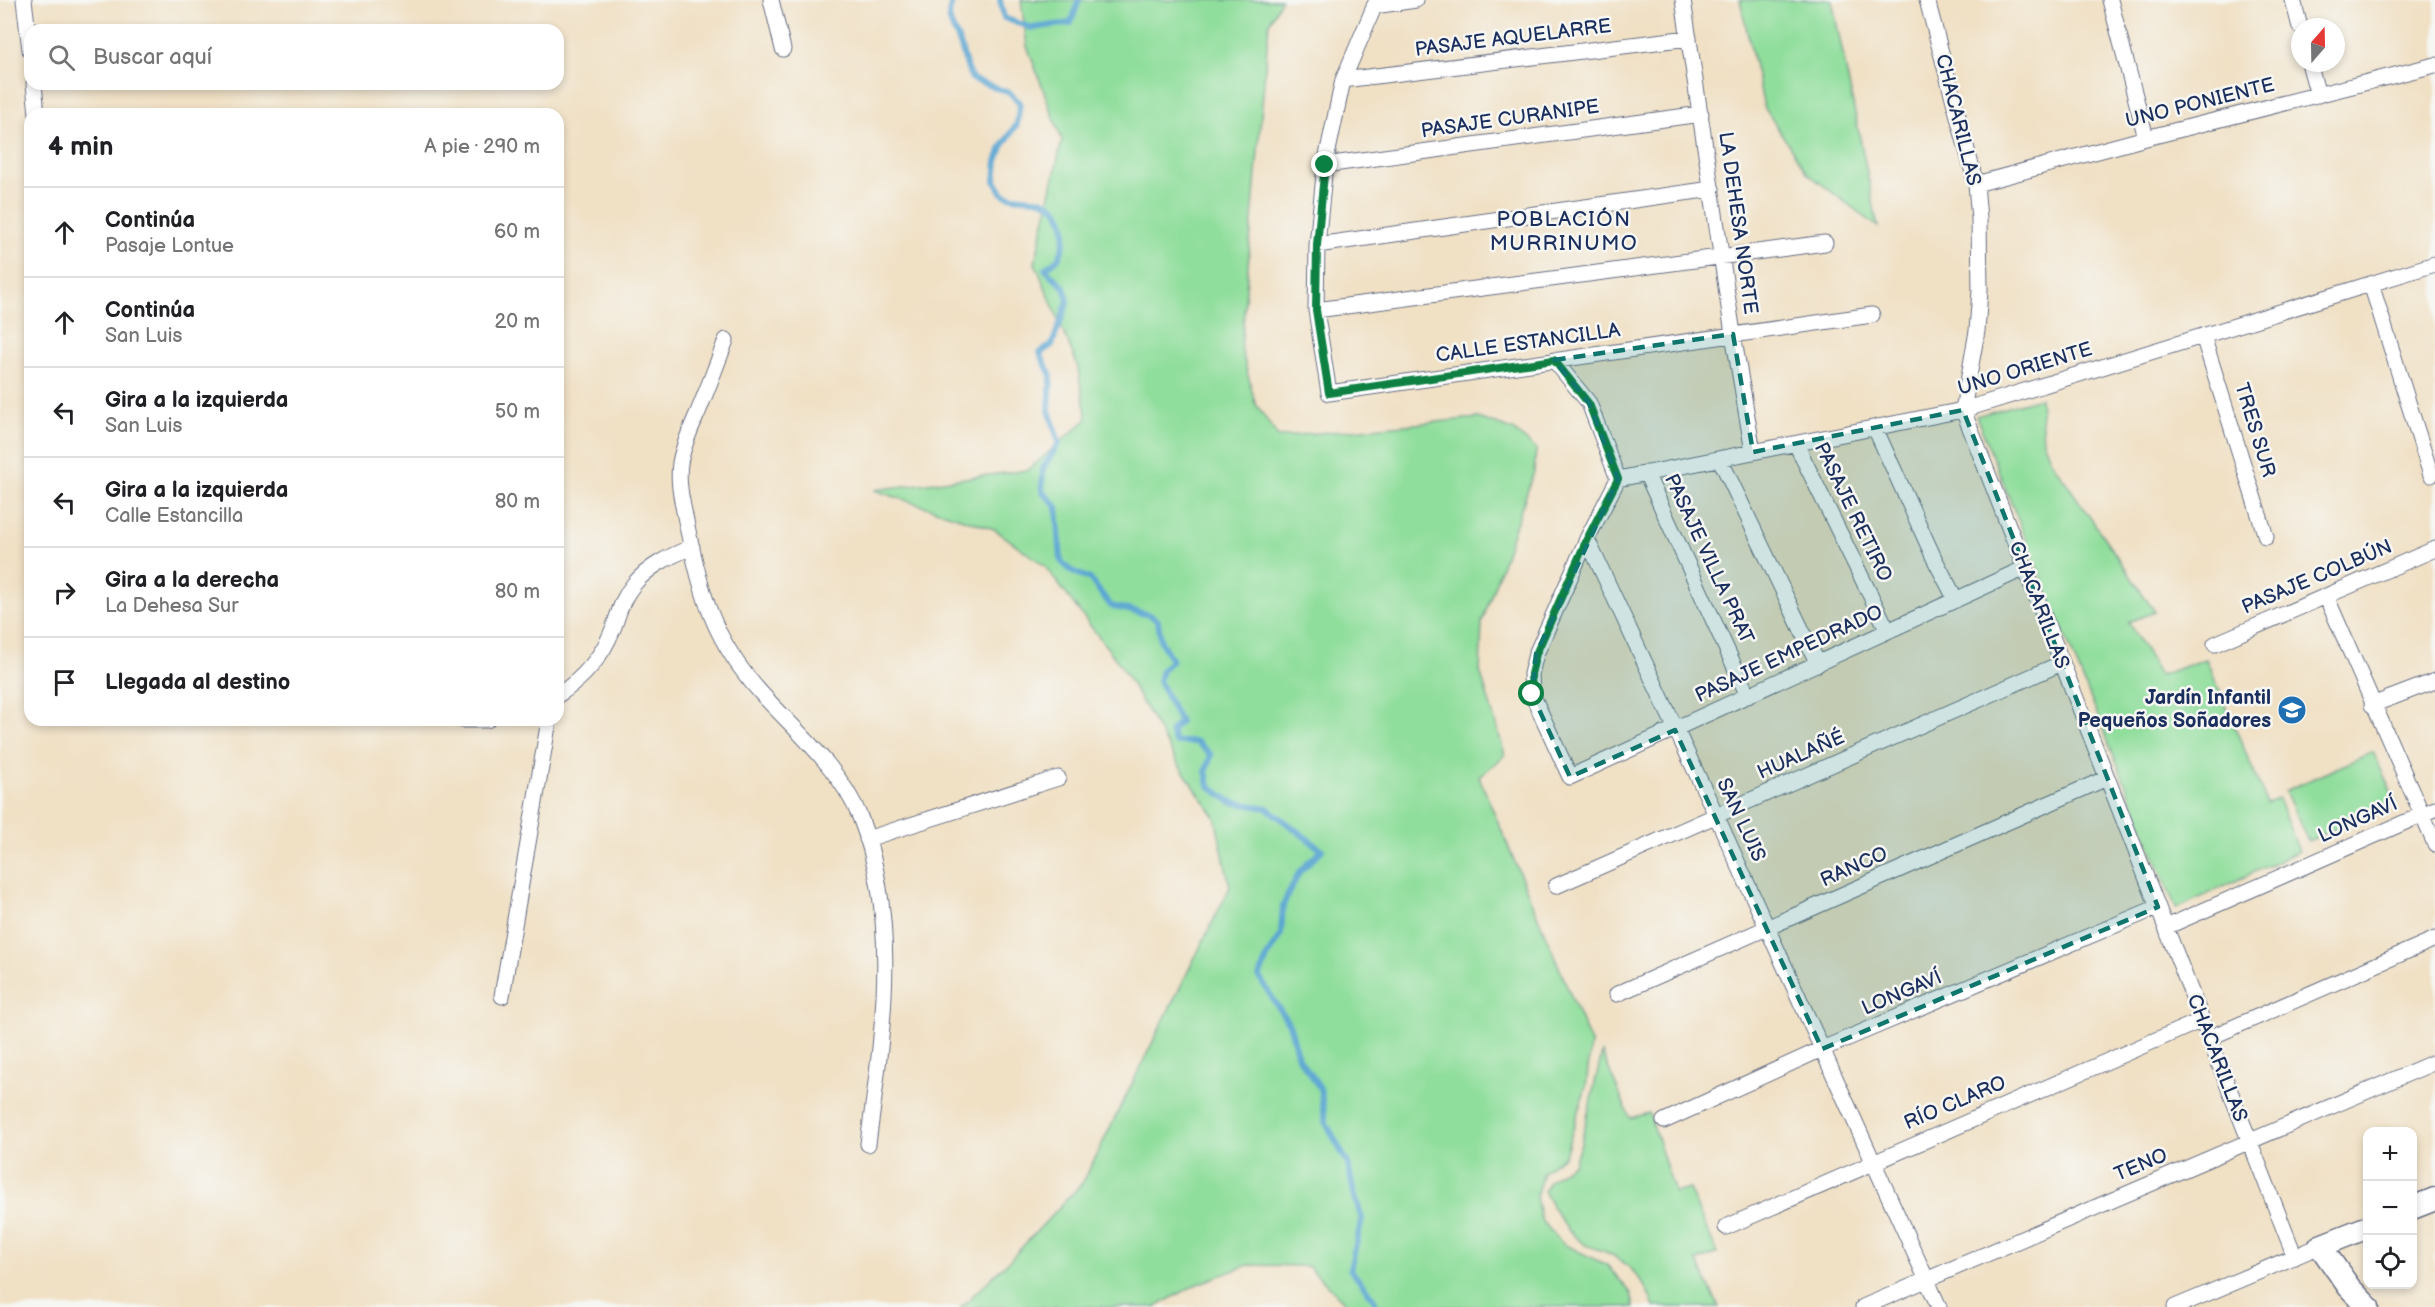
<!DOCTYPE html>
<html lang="es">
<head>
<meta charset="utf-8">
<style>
	:root { --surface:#fff; --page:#f2f2f2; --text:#202124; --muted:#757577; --line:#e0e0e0 }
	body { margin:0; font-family:"Balsamiq Sans",sans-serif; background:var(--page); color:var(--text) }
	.controls { position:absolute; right:18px; bottom:18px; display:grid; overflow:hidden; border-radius:12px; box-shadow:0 3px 9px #0003 }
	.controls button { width:54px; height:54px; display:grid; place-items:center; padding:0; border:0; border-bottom:2px solid var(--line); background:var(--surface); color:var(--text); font:30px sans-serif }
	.compass { position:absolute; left:2291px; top:18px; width:54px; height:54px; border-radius:50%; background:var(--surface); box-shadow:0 3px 9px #0003; rotate:20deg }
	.stop { position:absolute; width:18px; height:18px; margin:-14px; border:4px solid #0b8043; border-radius:50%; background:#fff }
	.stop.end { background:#0b8043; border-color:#fff; box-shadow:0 2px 6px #0008 }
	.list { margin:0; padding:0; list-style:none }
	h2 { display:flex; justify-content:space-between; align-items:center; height:78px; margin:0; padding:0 24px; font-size:26px }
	h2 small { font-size:20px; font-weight:400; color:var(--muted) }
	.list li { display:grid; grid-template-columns:39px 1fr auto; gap:18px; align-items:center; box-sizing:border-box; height:90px; padding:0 24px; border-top:2px solid var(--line) }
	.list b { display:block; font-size:22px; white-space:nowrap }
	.list p { margin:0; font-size:20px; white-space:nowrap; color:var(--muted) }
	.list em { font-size:20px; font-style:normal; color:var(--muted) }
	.icon { flex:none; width:33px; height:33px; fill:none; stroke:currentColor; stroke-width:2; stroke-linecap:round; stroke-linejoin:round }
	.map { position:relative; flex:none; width:2435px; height:1307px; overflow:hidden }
	.search { position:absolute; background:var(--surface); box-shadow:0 3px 9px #0003; left:24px; top:24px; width:540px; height:66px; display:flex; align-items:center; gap:15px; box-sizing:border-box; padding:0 21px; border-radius:18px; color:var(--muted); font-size:22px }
	.panel { position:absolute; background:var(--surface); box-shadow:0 3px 9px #0003; left:24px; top:108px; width:540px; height:618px; border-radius:18px }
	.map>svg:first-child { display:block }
</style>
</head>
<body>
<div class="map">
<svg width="2435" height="1307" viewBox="0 0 2435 1307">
	<rect width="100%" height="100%" fill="#f6f6f2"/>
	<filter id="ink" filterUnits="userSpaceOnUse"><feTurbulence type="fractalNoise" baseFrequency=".0167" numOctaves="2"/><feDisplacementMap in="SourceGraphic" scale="12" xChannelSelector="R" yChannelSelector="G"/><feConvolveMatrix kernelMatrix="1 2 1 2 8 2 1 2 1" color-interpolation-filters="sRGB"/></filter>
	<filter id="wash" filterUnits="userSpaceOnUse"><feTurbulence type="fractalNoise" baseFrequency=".008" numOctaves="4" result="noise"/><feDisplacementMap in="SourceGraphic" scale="24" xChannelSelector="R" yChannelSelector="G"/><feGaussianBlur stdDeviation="1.35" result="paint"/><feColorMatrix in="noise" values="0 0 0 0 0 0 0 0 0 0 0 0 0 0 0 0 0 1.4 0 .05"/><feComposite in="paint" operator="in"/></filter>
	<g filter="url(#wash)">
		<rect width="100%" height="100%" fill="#f0e0c4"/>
		<path fill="#90de9c" stroke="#56867d" stroke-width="1.5" d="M1021 0H1281L1269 24 1241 347 1255 403 1278 437 1478 418 1513 430 1536 449 1534 472 1482 622 1480 671 1505 755 1479 777 1591 1043 1586 1087 1565 1155 1543 1172 1536 1197 1541 1220 1563 1244 1607 1265 1631 1293 1634 1307H1349L1308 1266 1248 1265 1197 1284 1155 1307H961L1008 1262 1083 1182 1230 887 1215 817 1179 765 1121 666 1044 565 994 529 874 490 1028 470 1087 419 1077 364 1035 263 1062 140 1027 46Z
			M1740 0H1832L1878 227 1807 173 1764 107Z
			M2040 398 2043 441 2050 459 2155 612 2128 622 2160 675 2206 659 2267 803 2278 799 2299 851 2176 909 1976 416Z
			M2373 752 2396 802 2308 841 2285 791Z
			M1602 1053 1630 1118 1649 1113 1675 1193 1689 1189 1717 1253 1697 1261 1719 1307H1654C1646 1283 1630 1263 1606 1252 1597 1249 1587 1247 1580 1241 1564 1229 1553 1208 1544 1191L1549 1181 1574 1163 1581 1143Z"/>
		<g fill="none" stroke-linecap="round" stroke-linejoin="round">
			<path stroke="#59a5d2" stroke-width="6" d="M953 0C943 23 955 27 961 47 964 58 967 68 972 79L1010 93 1020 103 1017 124 1002 147 997 161 995 181 1003 194C1014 199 1023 197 1035 199 1065 203 1071 233 1059 257 1056 262 1049 265 1045 269L1064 287 1068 301 1052 345 1040 353 1051 376 1049 410 1059 443 1043 468 1042 491 1057 507 1061 561 1070 570 1090 579 1111 606 1150 615 1158 621 1161 642 1172 660 1162 670 1159 681 1180 722 1171 731 1175 742H1197L1211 755 1206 771 1209 786 1231 802 1267 808 1322 850 1300 871 1283 905 1281 934 1269 953 1259 977 1290 1026 1298 1057 1320 1088 1326 1123 1348 1164 1354 1194 1362 1219 1350 1269 1374 1299 1377 1307
				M1000 0 1004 18 1032 28 1071 23 1079 0"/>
		</g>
	</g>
	<g filter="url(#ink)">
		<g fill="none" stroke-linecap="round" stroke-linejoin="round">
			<g stroke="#666d82" stroke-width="17">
				<path id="street" d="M24 0 30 50
					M771 0 783 49
					M1377 0 1343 80 1325 165 1317 245 1316 310 1329 393 1872 315
					M1683 0 1733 334 1753 452
					M1927 0 1976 184 1979 219 1980 291 1977 331 1963 410 2295 1257
					M2110 0 2146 138
					M2293 0 2300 27
					M1374 6 1416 0
					M2309 63 2318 95
					M1343 80 1689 38
					M34 84 37 114
					M1325 165 1701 114
					M1976 184 2146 138 2435 65
					M1317 245 1712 189
					M2371 284 2431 475
					M1316 310 1825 243
					M2203 336 2266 537
					M726 340C717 364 708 388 698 412 691 428 683 445 680 463 677 485 683 505 687 526 701 594 713 640 761 693 796 731 840 768 860 817 901 922 882 1036 868 1144
					M1554 360 1589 403 1618 479 1587 539 1716 815 1939 1307
					M1875 428 1934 558 1956 600
					M1796 444 1888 631
					M1720 459 1818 664
					M1646 473 1748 696
					M1618 479 1963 410 2435 264
					M1587 539 1536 654 1531 674 1532 694 1570 777 2025 568
					M2326 596 2435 844
					M2215 644 2435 549
					M558 695C583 679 602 657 613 629 619 613 622 598 634 584 649 566 670 556 692 547
					M2372 705 2435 681
					M462 720H487
					M867 839 1058 778
					M1556 886 2062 663
					M2166 927 2435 809
					M1617 994 2107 778
					M502 996 549 720
					M2209 1038 2435 939
					M1664 1121 1822 1049 2158 907
					M1726 1227 2202 1020
					M1863 1307 2435 1062
					M2175 1307 2320 1246"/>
			</g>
			<g stroke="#666d82" stroke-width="25">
				<path id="secondary" d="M2412 1208 2435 1199
					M2368 1227 2320 1246 2349 1287 2368 1307"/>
			</g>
			<use href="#street" stroke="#fff" stroke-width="15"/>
			<use href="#secondary" stroke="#fff" stroke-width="22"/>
		</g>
	</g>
	<g fill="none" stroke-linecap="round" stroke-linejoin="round" filter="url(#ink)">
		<path stroke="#0b8043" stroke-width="8" d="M1325 165 1317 245 1316 310 1329 393 1554 360 1589 404 1618 479 1587 539 1536 654 1531 674 1532 694"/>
	</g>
	<path fill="#0f766e" fill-opacity="0.2" stroke="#0f766e" stroke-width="4.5" stroke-dasharray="12 8" stroke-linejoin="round" d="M1733 334 1753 452 1963 410 2158 907 1822 1049 1675 730 1570 777 1532 694 1536 654 1618 479 1589 403 1554 360Z"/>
	<defs>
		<g id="school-disc" transform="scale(1.5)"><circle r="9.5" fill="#1f6fb2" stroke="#f6f6f2"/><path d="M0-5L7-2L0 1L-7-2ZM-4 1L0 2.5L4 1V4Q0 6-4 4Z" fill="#fff"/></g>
	</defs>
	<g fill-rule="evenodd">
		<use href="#school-disc" x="2292" y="710"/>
	</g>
	<g text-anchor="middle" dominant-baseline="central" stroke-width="5" stroke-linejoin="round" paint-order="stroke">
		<g font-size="20" fill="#1b2f5e" stroke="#f6f6f2">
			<text transform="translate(1513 38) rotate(-7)">PASAJE AQUELARRE</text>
			<text transform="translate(2200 103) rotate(-14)">UNO PONIENTE</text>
			<text transform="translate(1510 119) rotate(-8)">PASAJE CURANIPE</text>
			<text transform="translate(1958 120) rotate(76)">CHACARILLAS</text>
			<text transform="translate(1738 223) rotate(82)">LA DEHESA NORTE</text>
			<text transform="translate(1528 343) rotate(-8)">CALLE ESTANCILLA</text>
			<text transform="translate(2025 369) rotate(-17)">UNO ORIENTE</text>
			<text transform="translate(2255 430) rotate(73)">TRES SUR</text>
			<text transform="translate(1853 512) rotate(64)">PASAJE RETIRO</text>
			<text transform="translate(1709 559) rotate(65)">PASAJE VILLA PRAT</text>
			<text transform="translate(2317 577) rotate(-23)">PASAJE COLBÚN</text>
			<text transform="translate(2039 605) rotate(69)">CHACARILLAS</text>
			<text transform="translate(1789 654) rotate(-25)">PASAJE EMPEDRADO</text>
			<text transform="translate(1801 755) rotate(-24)">HUALAÑÉ</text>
			<text transform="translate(1741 820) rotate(65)">SAN LUIS</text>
			<text transform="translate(2358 820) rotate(-24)">LONGAVÍ</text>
			<text transform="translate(1854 867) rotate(-24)">RANCO</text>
			<text transform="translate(1902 993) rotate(-23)">LONGAVÍ</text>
			<text transform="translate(2217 1058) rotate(69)">CHACARILLAS</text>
			<text transform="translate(1955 1103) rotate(-23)">RÍO CLARO</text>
			<text transform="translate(2141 1165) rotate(-23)">TENO</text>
		</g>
		<g font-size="20" font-weight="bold" fill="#1b2f5e" stroke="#f6f6f2" text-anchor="end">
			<text x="2271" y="698">Jardín Infantil<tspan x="2271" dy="23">Pequeños Soñadores</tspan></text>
		</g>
		<g font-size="21" letter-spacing="1.5" fill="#1b2f5e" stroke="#f6f6f2">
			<text x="1564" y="219">POBLACIÓN<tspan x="1564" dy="24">MURRINUMO</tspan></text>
		</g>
	</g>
</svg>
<div class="controls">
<button>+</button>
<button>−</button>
<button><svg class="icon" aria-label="locate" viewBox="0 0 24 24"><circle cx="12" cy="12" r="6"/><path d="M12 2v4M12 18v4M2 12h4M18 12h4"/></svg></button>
</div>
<svg class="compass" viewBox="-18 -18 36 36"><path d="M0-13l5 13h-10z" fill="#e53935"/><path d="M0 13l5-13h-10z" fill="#757577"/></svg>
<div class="stop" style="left:1532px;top:694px"></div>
<div class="stop end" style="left:1325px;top:165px"></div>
<div class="search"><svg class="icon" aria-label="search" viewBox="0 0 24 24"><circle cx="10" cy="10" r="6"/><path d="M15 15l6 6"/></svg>Buscar aquí</div>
<section class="panel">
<h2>4 min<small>A pie · 290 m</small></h2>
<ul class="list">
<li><svg class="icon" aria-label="ahead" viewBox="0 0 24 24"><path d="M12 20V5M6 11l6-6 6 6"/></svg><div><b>Continúa</b><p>Pasaje Lontue</p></div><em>60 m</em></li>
<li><svg class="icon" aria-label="ahead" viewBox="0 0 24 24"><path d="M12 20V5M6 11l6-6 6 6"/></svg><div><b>Continúa</b><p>San Luis</p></div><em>20 m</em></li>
<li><svg class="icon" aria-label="left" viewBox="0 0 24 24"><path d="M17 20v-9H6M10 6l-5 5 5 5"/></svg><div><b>Gira a la izquierda</b><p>San Luis</p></div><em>50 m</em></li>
<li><svg class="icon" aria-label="left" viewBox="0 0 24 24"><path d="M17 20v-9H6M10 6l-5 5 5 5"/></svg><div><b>Gira a la izquierda</b><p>Calle Estancilla</p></div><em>80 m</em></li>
<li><svg class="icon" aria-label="right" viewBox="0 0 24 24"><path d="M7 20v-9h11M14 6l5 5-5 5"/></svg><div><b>Gira a la derecha</b><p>La Dehesa Sur</p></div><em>80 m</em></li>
<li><svg class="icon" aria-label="arrive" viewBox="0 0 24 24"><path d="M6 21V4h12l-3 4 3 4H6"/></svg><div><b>Llegada al destino</b></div></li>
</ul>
</section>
</div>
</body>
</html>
